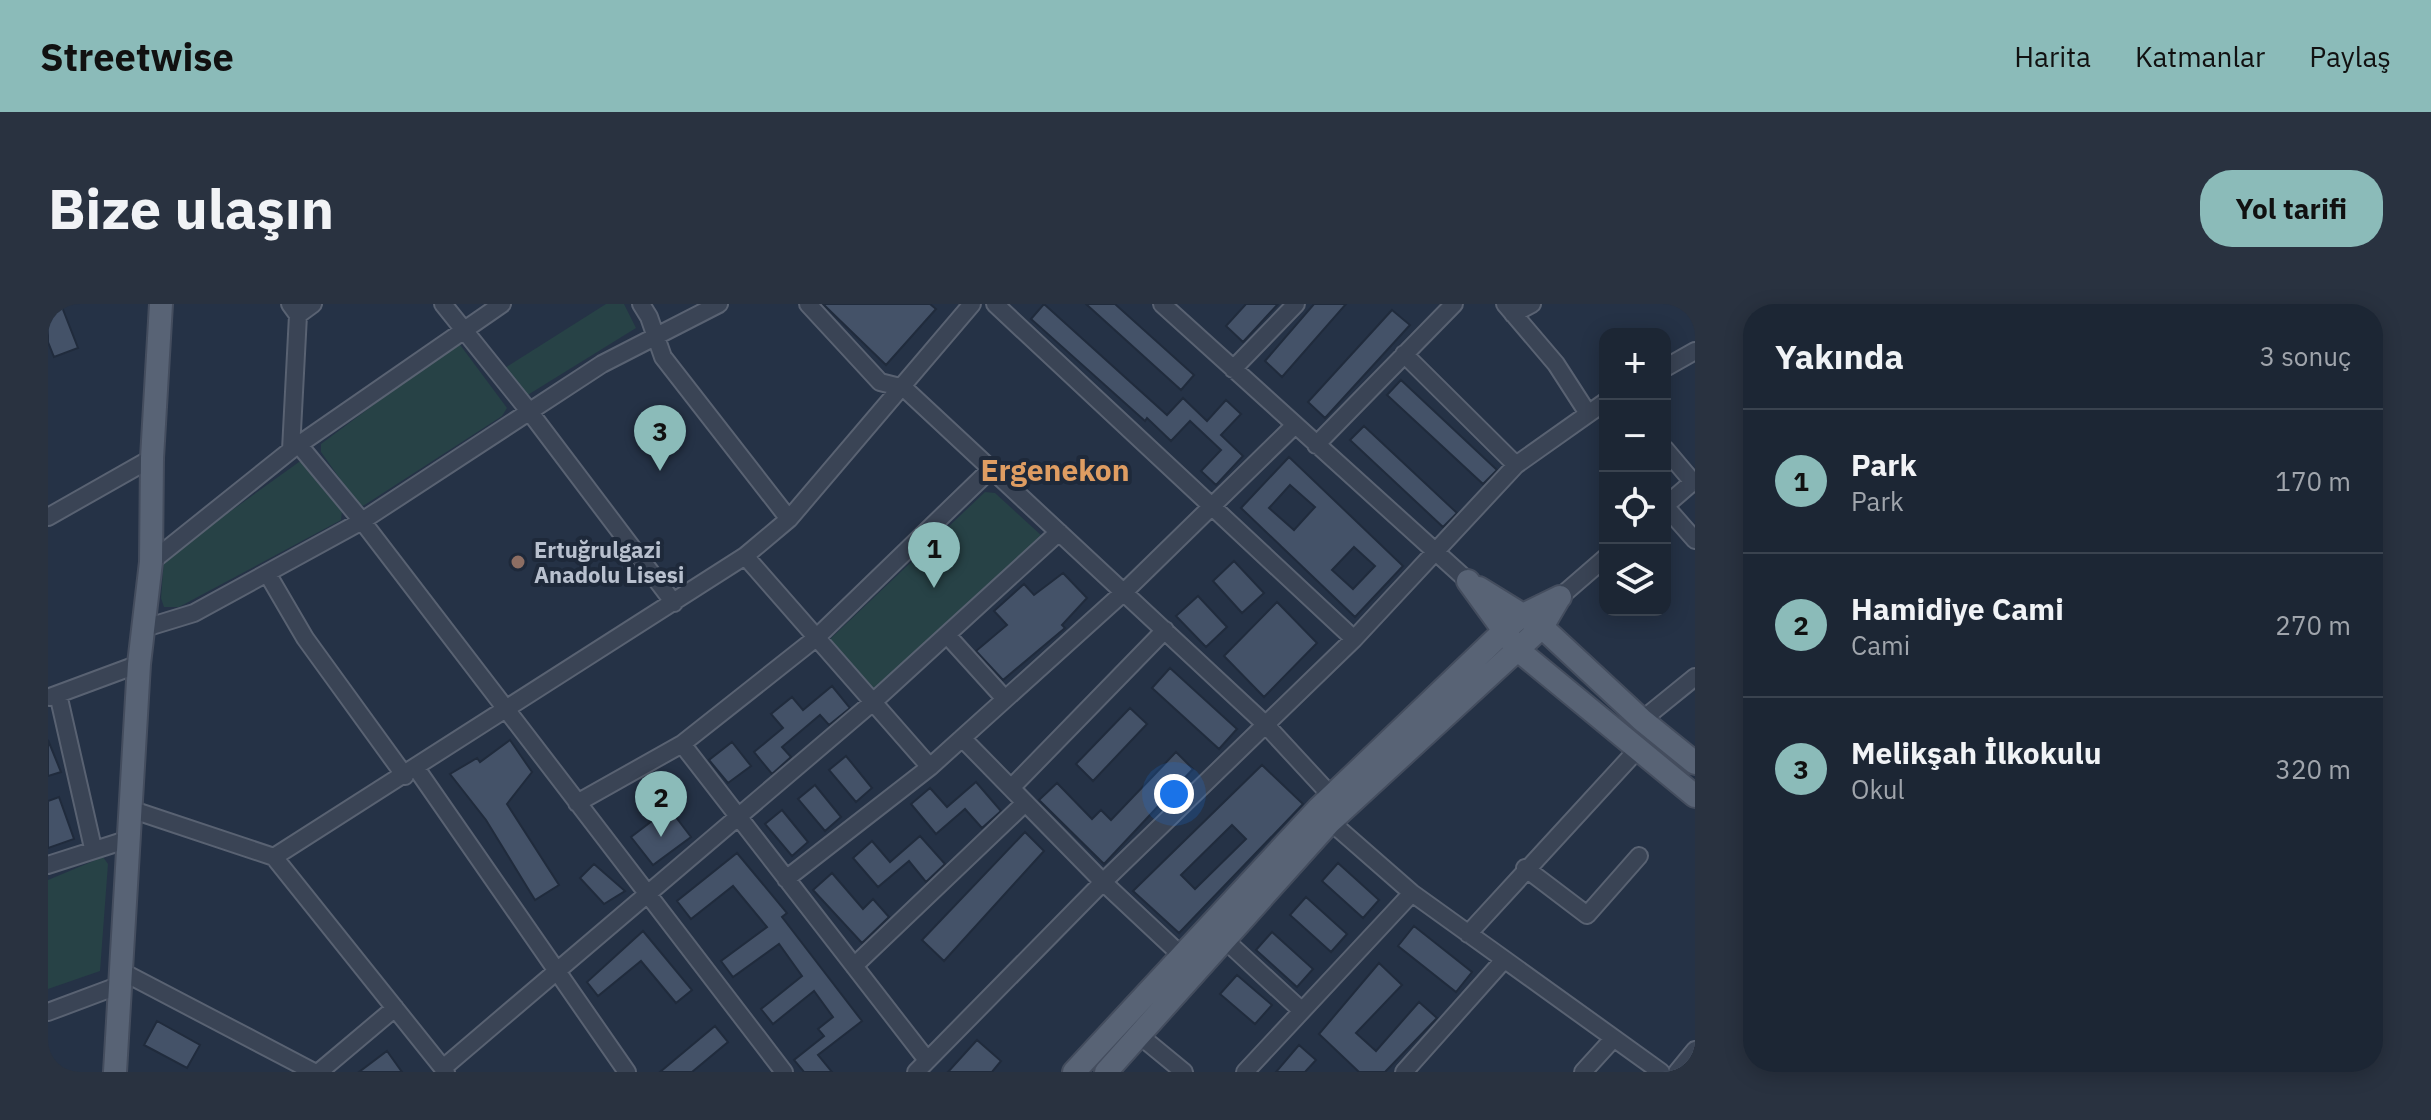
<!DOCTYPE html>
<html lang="tr">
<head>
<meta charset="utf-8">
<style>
	:root { --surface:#1c2634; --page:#293240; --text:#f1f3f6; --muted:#a0a5ac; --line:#3a434f; --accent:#8bbbb9 }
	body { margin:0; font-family:"IBM Plex Sans",sans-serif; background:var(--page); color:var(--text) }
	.controls { position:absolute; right:24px; top:24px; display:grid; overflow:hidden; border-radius:16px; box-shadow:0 4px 20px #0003 }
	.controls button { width:72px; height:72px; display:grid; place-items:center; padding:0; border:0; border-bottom:2px solid var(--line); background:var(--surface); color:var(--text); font:40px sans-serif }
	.you { position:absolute; left:1126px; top:490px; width:28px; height:28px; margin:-20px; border:6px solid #fff; border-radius:50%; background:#1a73e8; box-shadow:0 0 0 12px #1a73e833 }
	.badge { display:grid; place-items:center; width:52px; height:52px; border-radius:50%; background:var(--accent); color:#111; font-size:26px; font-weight:700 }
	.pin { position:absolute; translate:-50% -66px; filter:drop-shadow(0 2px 4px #0008) }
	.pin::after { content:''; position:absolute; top:42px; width:28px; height:24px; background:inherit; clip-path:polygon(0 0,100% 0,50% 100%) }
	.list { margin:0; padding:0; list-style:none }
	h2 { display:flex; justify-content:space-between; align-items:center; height:104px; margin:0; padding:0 32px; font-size:34px }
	h2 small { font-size:26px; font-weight:400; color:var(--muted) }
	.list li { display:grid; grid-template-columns:52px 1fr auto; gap:24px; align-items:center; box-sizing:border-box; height:144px; padding:0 32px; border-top:2px solid var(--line) }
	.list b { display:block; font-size:30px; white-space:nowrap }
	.list p { margin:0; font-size:26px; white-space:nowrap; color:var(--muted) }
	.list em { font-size:26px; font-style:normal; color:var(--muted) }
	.icon { flex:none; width:44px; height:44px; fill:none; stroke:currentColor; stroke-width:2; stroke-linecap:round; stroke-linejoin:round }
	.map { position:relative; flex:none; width:1647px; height:768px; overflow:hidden; border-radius:32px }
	header { display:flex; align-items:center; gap:48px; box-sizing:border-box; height:112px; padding:0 40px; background:var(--accent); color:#111 }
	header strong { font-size:38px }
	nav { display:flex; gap:44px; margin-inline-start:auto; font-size:28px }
	.intro { display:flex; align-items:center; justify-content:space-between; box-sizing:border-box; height:192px; padding:0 48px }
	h1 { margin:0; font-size:56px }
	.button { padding:20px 36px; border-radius:32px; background:var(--accent); color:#111; font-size:28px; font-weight:700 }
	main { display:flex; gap:48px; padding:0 48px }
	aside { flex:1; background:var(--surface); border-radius:32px; box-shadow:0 4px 20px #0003 }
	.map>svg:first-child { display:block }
</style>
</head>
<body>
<header>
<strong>Streetwise</strong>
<nav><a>Harita</a><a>Katmanlar</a><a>Paylaş</a></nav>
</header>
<div class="intro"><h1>Bize ulaşın</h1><a class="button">Yol tarifi</a></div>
<main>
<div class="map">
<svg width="1647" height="768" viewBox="0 0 1647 768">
	<rect width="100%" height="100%" fill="#253246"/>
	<path fill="#274246" d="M558 0H576L588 24 478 92 457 64Z
		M410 38 459 104 454 112 315 202 309 199 273 148V140Z
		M251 158H256L294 207 293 216 131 303H116L113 294 116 255Z
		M937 188 947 189 994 232 826 387 780 337Z
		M55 553 60 560 52 667 0 685V576Z"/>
	<path fill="#445268" stroke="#202b3c" stroke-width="2" fill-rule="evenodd" d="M775 0H882L888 5 838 61Z
		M996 0 1119 111 1135 94 1159 117 1178 96 1193 110 1173 131 1195 152 1168 181 1153 167 1173 146 1142 117 1123 137 1099 114 1097 117 983 15Z
		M1038 0H1067L1146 71 1133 86Z
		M1198 0H1230L1195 38 1178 22Z
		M1266 0H1298L1234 73 1217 57Z
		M14 3 30 44 6 53 0 38V8Z
		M1344 6 1362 21 1277 114 1260 98Z
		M1353 76 1449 166 1435 180 1339 91Z
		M1316 122 1409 209 1395 223 1302 136Z
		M1241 153 1355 262 1307 313 1193 204ZM1242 181 1267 203 1246 226 1221 204ZM1306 243 1327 262 1305 285 1284 266Z
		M1186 257 1216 289 1194 309 1165 277Z
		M1015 269 1039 294 1014 321 1017 324 955 376 928 347 959 321 946 307 976 280 986 291Z
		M1150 292 1179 323 1158 343 1128 312Z
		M1229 298 1269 339 1216 393 1176 352Z
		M1122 364 1189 425 1171 445 1104 384Z
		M784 382 802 404 781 421 772 411 734 443 743 453 724 470 706 448 735 424 723 410 744 393 755 406Z
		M1082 404 1099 420 1045 477 1028 460Z
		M0 436 13 468 0 472Z
		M462 436 484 468 459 500 511 581 487 596 438 516 402 470 429 454 432 458Z
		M684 438 703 462 680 479 661 456Z
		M1128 448 1145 465 1056 560 991 496 1009 479 1044 515 1053 506 1063 516Z
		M798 452 824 484 808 498 781 466Z
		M1214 461 1255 500 1131 629 1085 587ZM1184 521 1198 535 1147 585 1133 571Z
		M928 478 953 507 934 524 917 505 888 530 863 500 882 484 899 503Z
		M767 481 793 513 777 527 750 495Z
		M11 493 26 535 0 544V497Z
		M621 504 643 533 605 561 583 533Z
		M734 506 760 538 744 552 717 520Z
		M977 528 996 547 896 657 874 636Z
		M872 532 897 560 878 578 861 557 830 583 805 554 824 537 842 558Z
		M689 549 739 609 734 613 814 717 770 751 784 768H756L746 756 776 732 770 725 785 713 766 687 725 720 713 705 754 672 731 640 685 673 673 657 719 623 685 582 643 615 629 597Z
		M1290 559 1331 596 1315 614 1274 577Z
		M546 560 577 587 556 600 532 574Z
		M784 569 815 605 825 595 841 613 814 639 765 586Z
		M1258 593 1299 630 1283 648 1242 611Z
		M1366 622 1424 668 1408 688 1350 642Z
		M595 627 644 686 628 699 593 657 550 692 539 678Z
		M1224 628 1265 665 1249 683 1208 646Z
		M1331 659 1354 681 1308 729 1328 747 1371 698 1389 714 1337 768H1311L1271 730Z
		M1189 671 1224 701 1207 720 1172 690Z
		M109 717 152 741 139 764 96 741Z
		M667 722 680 738 644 768H612Z
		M929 736 953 757 944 768H900Z
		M1251 741 1268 756 1257 768H1228Z
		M339 747 354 768H311Z"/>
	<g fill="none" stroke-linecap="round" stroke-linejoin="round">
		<g stroke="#596272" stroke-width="20">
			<path id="minor" d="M242 0 250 11 243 146
				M395 0 481 107 626 299
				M593 0 601 13 615 53 741 215
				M760 0 832 78 856 84 1217 420 1289 498
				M947 0 1306 335
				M1114 0 1420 277
				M1457 0 1508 60 1539 108
				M1465 10 1484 0
				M250 11 265 0
				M1356 50 1468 161
				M1617 64 1647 47
				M1185 65 1248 0
				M251 141 314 217 736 768
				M1268 141 1406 0
				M1617 145 1645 178
				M1617 202 1647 236
				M1617 202 1647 176
				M0 213 104 154
				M697 252 882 463
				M103 258 243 146 454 0
				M219 269 257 334 357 472
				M1512 293 1557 254
				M97 324 146 309 314 217 554 60 671 0
				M899 331 957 395
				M10 390 45 544
				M2 393 91 360
				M1594 416 1647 373
				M914 434 1055 578 1134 652
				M634 440 879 756
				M368 464 579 768
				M963 484 1117 326
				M529 499 634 440 768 334 944 164
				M82 505 226 553 398 768
				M1276 512 1364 589 1613 768
				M226 553 697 252 741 215 924 0
				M0 561 81 535
				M1477 564 1539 611 1591 552
				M738 575 882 463 1076 288 1246 122
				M1420 630 1589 446
				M1177 636 1253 706
				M806 662 977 499
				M73 667 266 768
				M0 708 72 681
				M1091 731 1136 768
				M395 764 825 398 1011 228
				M271 768 347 704
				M868 768 1055 578 1306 335 1468 161 1557 98
				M1197 768 1364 589
				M1356 768 1455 657
				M1535 768 1565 735
				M1629 768 1647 746"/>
		</g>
		<g stroke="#444d5e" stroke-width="26">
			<path id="major" d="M1420 277 1470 346 1647 492
				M1431 284 1494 323 1594 416 1647 459
				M67 768 91 360 103 258 104 154 113 0
				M1026 768 1270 505 1456 327 1473 312 1512 293
				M1058 768 1281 519 1494 323 1511 294"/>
		</g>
		<use href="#minor" stroke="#3a4455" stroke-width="16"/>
		<use href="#major" stroke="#586375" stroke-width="22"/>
	</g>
	<circle fill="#8d6e63" stroke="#1e293a" stroke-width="3" cx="470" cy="258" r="8"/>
	<g text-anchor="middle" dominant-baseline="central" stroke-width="8" stroke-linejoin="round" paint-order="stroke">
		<g font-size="22" font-weight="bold" fill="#b8c0ce" stroke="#1e293a" text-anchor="start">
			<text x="486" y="245">Ertuğrulgazi<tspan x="486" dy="25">Anadolu Lisesi</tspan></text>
		</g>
		<g font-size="30" font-weight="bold" fill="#df9d62" stroke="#1e293a">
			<text x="1007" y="165">Ergenekon</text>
		</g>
	</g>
</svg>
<div class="controls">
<button>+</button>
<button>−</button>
<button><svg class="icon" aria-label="locate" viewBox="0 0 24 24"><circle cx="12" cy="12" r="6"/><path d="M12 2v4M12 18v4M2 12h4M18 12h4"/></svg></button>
<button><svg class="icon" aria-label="layers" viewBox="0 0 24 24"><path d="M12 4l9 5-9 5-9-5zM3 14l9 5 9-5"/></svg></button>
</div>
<div class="you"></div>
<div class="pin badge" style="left:886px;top:284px">1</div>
<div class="pin badge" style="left:613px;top:533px">2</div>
<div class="pin badge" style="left:612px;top:167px">3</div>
</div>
<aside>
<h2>Yakında<small>3 sonuç</small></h2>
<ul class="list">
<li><span class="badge">1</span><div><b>Park</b><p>Park</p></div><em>170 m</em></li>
<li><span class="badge">2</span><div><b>Hamidiye Cami</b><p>Cami</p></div><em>270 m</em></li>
<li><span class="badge">3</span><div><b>Melikşah İlkokulu</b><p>Okul</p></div><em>320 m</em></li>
</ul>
</aside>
</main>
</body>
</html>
